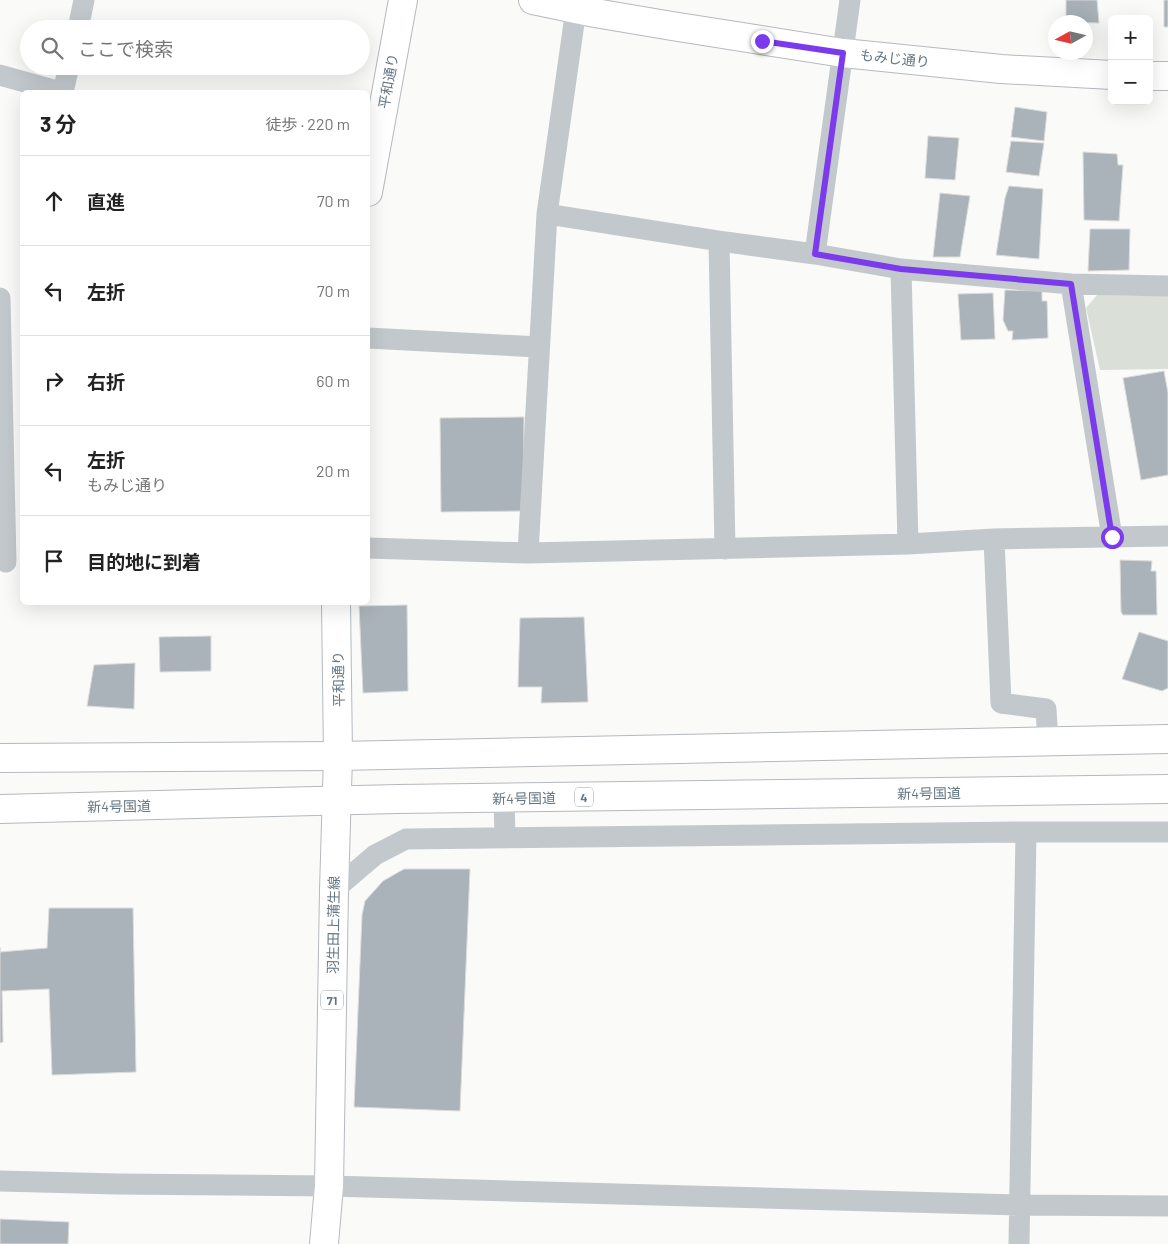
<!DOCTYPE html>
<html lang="ja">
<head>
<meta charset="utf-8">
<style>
	:root { --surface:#fff; --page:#f6f6f6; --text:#222; --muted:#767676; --line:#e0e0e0 }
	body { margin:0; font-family:Barlow,"Noto Sans JP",sans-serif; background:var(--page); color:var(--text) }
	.controls { position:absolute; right:15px; top:15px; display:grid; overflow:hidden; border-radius:8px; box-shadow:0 5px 20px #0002 }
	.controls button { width:45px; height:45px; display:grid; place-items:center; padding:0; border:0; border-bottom:1px solid var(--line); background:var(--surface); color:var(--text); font:25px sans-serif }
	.compass { position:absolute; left:1048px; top:15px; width:45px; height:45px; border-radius:50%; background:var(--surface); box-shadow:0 5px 20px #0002; rotate:262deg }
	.stop { position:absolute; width:15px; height:15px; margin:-11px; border:4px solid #7c3aed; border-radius:50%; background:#fff }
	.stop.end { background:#7c3aed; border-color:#fff; box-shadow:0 1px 5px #0008 }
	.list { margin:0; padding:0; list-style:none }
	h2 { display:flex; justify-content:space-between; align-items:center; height:65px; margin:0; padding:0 20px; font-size:21px }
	h2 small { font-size:16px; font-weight:400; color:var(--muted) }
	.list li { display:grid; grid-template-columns:32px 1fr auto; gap:15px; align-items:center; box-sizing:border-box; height:90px; padding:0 20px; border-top:1px solid var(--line) }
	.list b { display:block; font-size:19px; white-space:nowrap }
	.list p { margin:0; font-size:16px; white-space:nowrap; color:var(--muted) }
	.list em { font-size:16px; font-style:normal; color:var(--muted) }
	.icon { flex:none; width:28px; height:28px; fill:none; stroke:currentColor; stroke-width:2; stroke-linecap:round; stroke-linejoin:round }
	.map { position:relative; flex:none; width:1168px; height:1244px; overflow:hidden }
	.search { position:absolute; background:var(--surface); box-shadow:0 5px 20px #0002; left:20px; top:20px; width:350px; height:55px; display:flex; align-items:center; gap:12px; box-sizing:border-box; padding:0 18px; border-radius:28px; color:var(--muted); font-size:19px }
	.panel { position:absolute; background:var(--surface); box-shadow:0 5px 20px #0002; left:20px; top:90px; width:350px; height:515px; border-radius:8px }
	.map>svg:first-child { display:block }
</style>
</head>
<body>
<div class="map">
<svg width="1168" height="1244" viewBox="0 0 1168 1244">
	<rect width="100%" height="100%" fill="#fafaf8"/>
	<path fill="#dadfd7" d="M1097 295 1168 296V369L1100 370 1086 308Z"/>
	<path fill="#aab3b9" stroke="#dcdcda" d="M1066 0H1097L1099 23 1066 22Z
		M1164 0H1168V27H1164Z
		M1015 107 1047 112 1044 141 1011 137Z
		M928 136 959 138 955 180 925 178Z
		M1011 141 1044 143 1039 176 1006 172Z
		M1083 152 1117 154 1118 165H1123L1119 221 1084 220Z
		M1009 186 1043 189 1039 259 996 255 1005 198Z
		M940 193 970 196 960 257H933Z
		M1090 229H1130L1129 270 1088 271Z
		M1005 290 1042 291V301H1047L1048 338 1012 340 1013 331H1008L1003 320Z
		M993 293 995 339 961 340 958 294Z
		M1164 371 1168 393V475L1141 480 1123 378Z
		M524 417 523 511 441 512 440 418Z
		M1120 560 1152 561 1151 571H1156L1157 615H1123L1121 612Z
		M407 605 408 691 363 693 359 606Z
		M584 617 588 702 541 703 542 687H518L520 618Z
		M1139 632 1168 641V688L1162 691 1122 679Z
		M211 636V671L160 672 159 637Z
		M135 663 134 709 87 706 94 665Z
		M404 869H470L460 1111 354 1107 362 915 365 901 383 881Z
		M49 908H133L136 1072 52 1075 49 989 2 991 3 1042 0 1043V947V952L47 948Z
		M0 1219 69 1222 68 1244H0Z"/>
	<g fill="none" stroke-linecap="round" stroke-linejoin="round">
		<g stroke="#b3babf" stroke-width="30">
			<path id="secondary" d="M368 192 403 0
				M336 602 338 756"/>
		</g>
		<g stroke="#b5babe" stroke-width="30">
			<path id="primary" d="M533 0 595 13 672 26 843 53 1001 69 1112 75
				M1149 76H1168
				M324 1244 329 1186 334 890 338 756"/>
		</g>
		<g stroke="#b4b9bd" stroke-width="30">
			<path id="highway" d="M0 758 338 756 1168 739
				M0 809 398 799 1168 789"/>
		</g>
		<path stroke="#c3c8cc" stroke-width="21" d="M78 29 84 0
			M0 75 61 92
			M63 92 69 66
			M547 214 719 241 815 254 901 269 1071 284 1168 286
			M719 241 725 549
			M815 254 850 0
			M901 269 908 544
			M1071 284 1112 537
			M0 298 6 562
			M368 338 539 347
			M994 539 1001 703 1046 709 1048 743
			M368 548 528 553 908 544 994 539 1168 536
			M528 553 547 214 576 9
			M504 798 505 838
			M334 890 375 855 406 839 1026 832H1168
			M0 1181 117 1184 329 1186 1020 1205 1168 1206
			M1019 1244 1026 832"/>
		<use href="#secondary" stroke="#fff" stroke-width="28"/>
		<use href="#primary" stroke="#fff" stroke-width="28"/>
		<use href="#highway" stroke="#fff" stroke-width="28"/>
	</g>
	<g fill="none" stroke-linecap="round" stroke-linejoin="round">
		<path stroke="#7c3aed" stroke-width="6" d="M762 41 843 53 815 254 901 269 1071 284 1112 537"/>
	</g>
	<g text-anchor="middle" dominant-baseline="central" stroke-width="5" stroke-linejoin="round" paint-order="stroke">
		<g fill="#fff" stroke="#939fa8" stroke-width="1">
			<rect x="575" y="787.5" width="18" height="19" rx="4"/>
			<rect x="321" y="990.5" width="22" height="19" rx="4"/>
		</g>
		<g font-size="12" font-weight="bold" fill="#657683">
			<text x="584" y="797">4</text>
			<text x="332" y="1000">71</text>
		</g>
		<g font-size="14" fill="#657683" stroke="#fff">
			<text transform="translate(895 58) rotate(6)">もみじ通り</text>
			<text transform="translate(388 81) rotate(-80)">平和通り</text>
			<text transform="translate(338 679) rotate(-91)">平和通り</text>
			<text transform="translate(929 793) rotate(-1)">新4号国道</text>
			<text transform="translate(524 798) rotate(-1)">新4号国道</text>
			<text transform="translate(119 806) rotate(-1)">新4号国道</text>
			<text transform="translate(333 925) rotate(-89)">羽生田上蒲生線</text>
		</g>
	</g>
</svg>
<div class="controls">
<button>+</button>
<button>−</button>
</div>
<svg class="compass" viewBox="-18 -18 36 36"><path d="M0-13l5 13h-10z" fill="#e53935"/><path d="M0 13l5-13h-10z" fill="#767676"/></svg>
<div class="stop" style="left:1112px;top:537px"></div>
<div class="stop end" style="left:762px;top:41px"></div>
<div class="search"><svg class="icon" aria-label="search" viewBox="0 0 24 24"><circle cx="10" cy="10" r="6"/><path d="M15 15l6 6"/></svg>ここで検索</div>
<section class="panel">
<h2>3 分<small>徒歩 · 220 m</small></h2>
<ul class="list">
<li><svg class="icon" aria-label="ahead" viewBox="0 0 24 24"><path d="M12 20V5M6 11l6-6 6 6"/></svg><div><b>直進</b></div><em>70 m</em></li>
<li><svg class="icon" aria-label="left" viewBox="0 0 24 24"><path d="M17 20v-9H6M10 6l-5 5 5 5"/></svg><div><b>左折</b></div><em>70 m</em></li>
<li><svg class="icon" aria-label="right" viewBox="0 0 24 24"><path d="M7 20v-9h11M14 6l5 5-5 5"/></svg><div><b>右折</b></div><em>60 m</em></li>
<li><svg class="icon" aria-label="left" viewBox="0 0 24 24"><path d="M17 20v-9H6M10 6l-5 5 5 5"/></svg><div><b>左折</b><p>もみじ通り</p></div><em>20 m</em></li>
<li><svg class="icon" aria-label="arrive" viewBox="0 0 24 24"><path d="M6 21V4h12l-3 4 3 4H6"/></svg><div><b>目的地に到着</b></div></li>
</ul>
</section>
</div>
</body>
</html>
